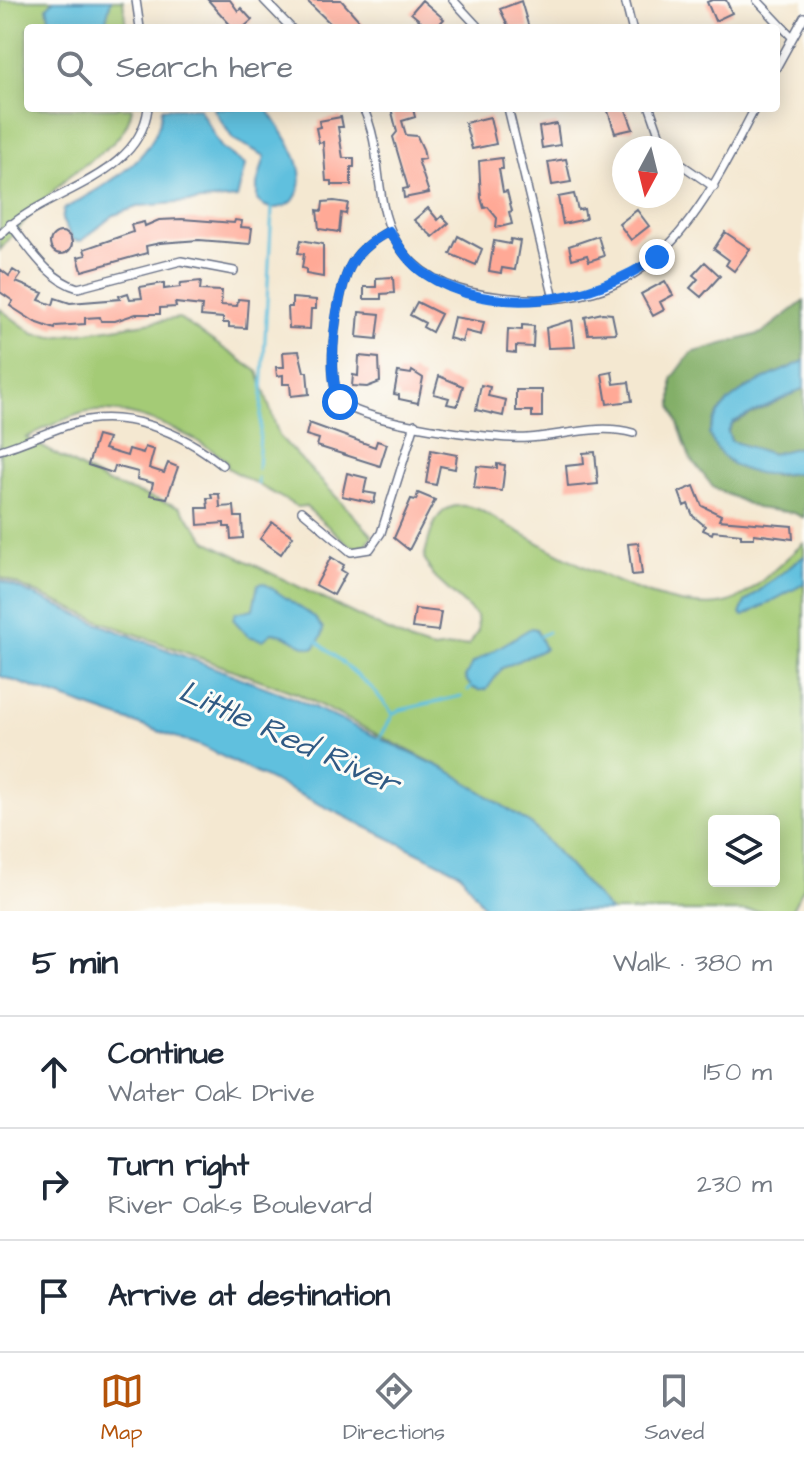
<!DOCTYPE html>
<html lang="en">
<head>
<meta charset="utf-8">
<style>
	:root { --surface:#fff; --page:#f6f6f7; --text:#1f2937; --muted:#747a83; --line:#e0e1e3; --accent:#b45309 }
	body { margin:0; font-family:"Architects Daughter",sans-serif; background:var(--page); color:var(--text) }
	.controls { position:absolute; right:24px; bottom:24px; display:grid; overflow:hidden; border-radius:8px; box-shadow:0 4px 20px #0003 }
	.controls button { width:72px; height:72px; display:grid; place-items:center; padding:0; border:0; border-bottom:2px solid var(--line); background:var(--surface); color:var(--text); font:40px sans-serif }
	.compass { position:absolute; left:612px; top:136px; width:72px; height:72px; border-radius:50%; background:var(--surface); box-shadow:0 4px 20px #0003; rotate:187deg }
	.stop { position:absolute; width:24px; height:24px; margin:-18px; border:6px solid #1a73e8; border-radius:50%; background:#fff }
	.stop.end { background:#1a73e8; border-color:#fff; box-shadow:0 2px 8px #0008 }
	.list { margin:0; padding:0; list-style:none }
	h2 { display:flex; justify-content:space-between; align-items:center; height:104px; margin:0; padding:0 32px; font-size:34px }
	h2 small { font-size:26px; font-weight:400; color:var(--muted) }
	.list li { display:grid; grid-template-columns:52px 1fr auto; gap:24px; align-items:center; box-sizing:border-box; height:112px; padding:0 32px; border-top:2px solid var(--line) }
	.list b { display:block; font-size:30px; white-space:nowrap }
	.list p { margin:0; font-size:26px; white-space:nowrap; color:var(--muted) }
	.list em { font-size:26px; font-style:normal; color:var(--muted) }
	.icon { flex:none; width:44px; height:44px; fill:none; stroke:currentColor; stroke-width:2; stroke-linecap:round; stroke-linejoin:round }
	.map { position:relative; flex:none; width:804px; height:911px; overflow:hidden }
	.search { position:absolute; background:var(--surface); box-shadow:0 4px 20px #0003; left:24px; right:24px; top:24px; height:88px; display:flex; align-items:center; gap:20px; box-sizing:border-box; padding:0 28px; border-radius:8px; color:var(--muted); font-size:30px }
	.sheet { height:440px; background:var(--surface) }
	nav { display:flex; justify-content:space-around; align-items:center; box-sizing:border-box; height:112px; border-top:2px solid var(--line); background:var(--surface); font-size:22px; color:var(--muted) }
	nav a { display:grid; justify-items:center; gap:4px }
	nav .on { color:var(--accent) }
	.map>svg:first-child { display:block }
</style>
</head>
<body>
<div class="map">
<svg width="804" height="911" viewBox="0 0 804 911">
	<rect width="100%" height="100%" fill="#fdfcf7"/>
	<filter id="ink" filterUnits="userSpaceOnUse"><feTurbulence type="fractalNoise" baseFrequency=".0125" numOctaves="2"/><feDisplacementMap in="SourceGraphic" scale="16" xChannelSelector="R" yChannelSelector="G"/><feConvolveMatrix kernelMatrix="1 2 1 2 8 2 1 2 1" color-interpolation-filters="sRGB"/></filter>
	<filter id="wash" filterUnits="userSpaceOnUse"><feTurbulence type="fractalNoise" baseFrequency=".006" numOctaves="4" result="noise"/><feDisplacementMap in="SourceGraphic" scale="32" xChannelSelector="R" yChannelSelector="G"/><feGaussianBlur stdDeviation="1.8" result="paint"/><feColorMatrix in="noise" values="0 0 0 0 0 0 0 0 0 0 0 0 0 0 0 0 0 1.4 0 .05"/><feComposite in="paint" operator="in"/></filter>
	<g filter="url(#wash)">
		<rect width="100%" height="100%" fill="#f4e8d1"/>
		<path fill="#a4cb76" stroke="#607d6a" stroke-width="2" fill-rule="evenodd" d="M0 0H123L126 28H28V108H132C126 145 90 157 65 180 42 201 20 226 0 250Z
			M0 309 34 334 55 337 179 318 258 372 279 436 372 535 367 544 358 548 348 544 305 506 298 507 228 468 226 460C192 434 127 402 83 413 65 418 43 429 26 438L108 483 180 507 208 542 411 642 432 649 469 645 478 631 477 616 433 576 424 558C432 527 437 495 478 509 537 541 666 623 732 601 753 593 786 558 804 543V887L791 911H610L532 825 451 772 298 694 100 621 0 577ZM714 821H774V881H714Z"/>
		<path fill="#83af67" stroke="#4f6f62" stroke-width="2" d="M804 301V361C767 379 720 391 709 434L774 476 804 472V518L794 513 756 508 714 488 690 458 672 406V379L691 353 762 333Z
			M804 388V446L772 454 731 441 728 432 733 423Z"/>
		<path fill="#60c0de" stroke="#3e789e" stroke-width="2" d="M54 0H111L104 28H51L47 7Z
			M162 108H199L221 147 245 165 237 198 140 206 114 215 81 241 73 240 62 220 64 209C105 185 158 160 162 108Z
			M213 108H267C282 134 316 171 293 201 282 210 267 211 257 200V185L265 156 233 139Z
			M804 361V388L733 422 728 432 731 441 772 454 804 446V472C764 478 726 476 709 434 720 391 767 379 804 361Z
			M804 556V584L744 616 740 614 745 602Z
			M0 580 99 624 294 698 451 772 532 825 610 911H487L460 873 201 746 0 676Z
			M264 583 314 617 323 628 322 636 314 648C299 648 289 633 272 633L263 640 248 636 233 619 235 613 253 609 258 584Z
			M531 628 536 629 545 649 502 668 487 689C476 693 469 686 465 677L473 663Z"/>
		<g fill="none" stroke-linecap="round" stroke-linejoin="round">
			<path stroke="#60c0de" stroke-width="3" d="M258 469 272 208
				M258 484V478
				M540 636 548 632
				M318 642 372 688 393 714
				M468 690 471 687
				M379 740 393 714 400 710 461 696"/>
		</g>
		<g id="blocks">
			<path fill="#ffa996" d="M208 0H230L238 11 241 8 252 20 243 28H233Z
				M306 0H341L366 28H335Z
				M422 0 444 19 436 28H420L424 24 411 13Z
				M712 0H726L732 13 715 21 707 2Z
				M521 1 529 28H509L500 9Z
				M391 108 413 109 415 117 402 121 406 135 417 136 423 149 425 159 418 160 429 193 404 198 403 189 408 188 393 137 397 132Z
				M607 108 626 110 633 129 615 133Z
				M341 117 343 127H338L343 158H354V167H351V185H332V181H326L323 142 319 143 316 128 320 127 319 121Z
				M490 117 496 144 472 149 465 123Z
				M557 124 560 145 542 148 539 127Z
				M502 158 503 169H499L503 192 507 191 512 211 509 212 512 224 496 228 497 218 488 207 484 208 481 198 479 161Z
				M566 159 571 182 552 185 548 162Z
				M574 194 578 210 584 209 586 219 563 224 558 197Z
				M334 201 348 203 346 214 341 213 339 232 319 229 317 210 322 211 323 202Z
				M428 208 438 220 442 216 449 223 433 237 414 220Z
				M637 210 649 226 631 240 619 224Z
				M182 219 234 223 235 220 242 221 241 227 252 228 250 244 199 240 160 243 146 246 147 253 82 271 78 257 86 255 84 249 133 232 131 225 144 222 145 226 159 220Z
				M725 232 750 249 734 271 726 265 729 260 714 249Z
				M50 243a11 11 0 1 1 22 0a11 11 0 1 1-22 0Z
				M458 236 482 249 476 265 450 254Z
				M598 236 604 256 589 261 587 255 572 259 569 246Z
				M511 239 520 241 515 270 502 268 501 273 489 271 494 241 510 244Z
				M301 240 323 244V277L306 274V269L302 268 304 254 298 253Z
				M705 262 720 276 701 297 690 288 698 279 693 275Z
				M0 269 9 276 13 270 21 275 16 282 43 293 39 300 53 305 55 298 70 303 120 299 119 296 128 293 130 299 142 298 140 287 164 283V289L180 287 181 283 201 281 200 290 222 291 221 305 237 306 238 299 248 300 246 328 229 327V323H223V318L201 316 202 306 175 303 176 307 160 308V314H136L115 321H101L100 317 85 318V324L56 326 55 329 35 322 10 306 13 301 0 292Z
				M393 277 394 293 381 294V299H364V287H376V278Z
				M665 281 673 295 660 302 664 310 653 316 641 294Z
				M292 298 316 300V309H311L310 329 289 328 288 307H292Z
				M417 302 441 314 432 332 423 327 425 323 410 315Z
				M359 312 380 314 377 339 357 337Z
				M602 313 612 314 616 333 588 334 585 317Z
				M454 317 484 322 481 335 465 331 462 342 449 338Z
				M572 320 575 347 548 348 546 328Z
				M522 325 534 326 533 347 516 346V353L507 352 508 329 522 330Z
				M299 351 304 372H307L309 394 291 396 290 384H283V375L277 376 276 367H284L283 352Z
				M359 356 379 358 380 382 367 387 352 386 353 375 358 376Z
				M412 371 423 378 418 403 399 399V395L394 394 398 372 411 374Z
				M612 372 614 384 629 382 632 401 607 404 602 374Z
				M439 376 463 386 457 406 447 404 449 398 434 394Z
				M481 385 490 387 488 396 506 400 503 416 476 410Z
				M516 390H542V417H532V411H516Z
				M309 423 375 447 377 441 387 444 380 466 317 446 319 439 306 435Z
				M97 436 108 439 104 449 127 456 129 449 143 453 145 447 154 450 149 468 164 473 168 463 178 467 167 498 150 495 153 483 137 479 138 472 115 466 113 473 88 465Z
				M431 450 457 455 455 469 440 466 436 485 426 483Z
				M595 452 598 484 568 487 566 466 584 464 583 453Z
				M497 464 505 465 502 491 474 488 477 466 497 468Z
				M347 473 367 478 364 492 376 494 374 503 342 496Z
				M694 486 702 506 721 515 719 520 792 526 793 539 754 534V538H741V534L713 531 712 534 703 530 705 526 693 516 688 504 684 506 679 492Z
				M418 493 435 500 409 550 394 538 411 499 416 500Z
				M211 494H219L220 507 234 506 235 517H242L243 538 231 539 230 527H224V523L198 525 197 508H208L207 498H212Z
				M272 522 293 536 281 554 260 539Z
				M638 543 642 574 632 575 628 544Z
				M331 557 344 565 341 570 346 573 334 595 316 585Z
				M415 609 441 612 438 631 412 628Z"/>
		</g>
	</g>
	<g filter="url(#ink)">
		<use href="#blocks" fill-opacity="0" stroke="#677086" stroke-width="2"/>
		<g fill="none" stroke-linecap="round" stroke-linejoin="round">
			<g stroke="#677086" stroke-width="10">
				<path id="minor" d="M136 0 140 28
					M264 0 291 28
					M453 0 479 28
					M625 0 632 28
					M757 0 792 37
					M776 68 804 17
					M363 108C386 155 370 208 403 252 427 283 463 293 500 297 649 316 696 222 755 108
					M508 108 554 299
					M650 108 664 148
					M672 158 714 187
					M10 224C30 248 47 279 78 288L181 261 234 271
					M389 231C375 239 361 248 352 263 336 291 325 374 340 402 367 423 492 440 528 438 563 436 599 423 633 433
					M0 235C42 190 139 180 148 108
					M0 450C24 443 47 432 71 424 123 407 182 432 222 465
					M302 511 351 552 370 549 381 533 415 424"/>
			</g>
			<use href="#minor" stroke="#fff" stroke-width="7"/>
		</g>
	</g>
	<g fill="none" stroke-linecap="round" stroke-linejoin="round" filter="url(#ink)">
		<path stroke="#1a73e8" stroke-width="10" d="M340 402C325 374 336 290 352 263 361 248 375 239 389 231 399 246 409 263 424 273 493 320 593 302 657 257"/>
	</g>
	<g text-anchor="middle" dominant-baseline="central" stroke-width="6" stroke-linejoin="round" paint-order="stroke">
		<g font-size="32" font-style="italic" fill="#305a84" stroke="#fdfcf7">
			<text transform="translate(289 738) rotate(24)">Little Red River</text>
		</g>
	</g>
</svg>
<div class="controls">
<button><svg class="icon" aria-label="layers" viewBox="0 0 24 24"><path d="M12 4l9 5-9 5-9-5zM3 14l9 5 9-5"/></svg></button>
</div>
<svg class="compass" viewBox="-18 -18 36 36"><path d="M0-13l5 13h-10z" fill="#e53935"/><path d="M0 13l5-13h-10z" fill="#747a83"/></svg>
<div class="stop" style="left:340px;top:402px"></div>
<div class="stop end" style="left:657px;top:257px"></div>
<div class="search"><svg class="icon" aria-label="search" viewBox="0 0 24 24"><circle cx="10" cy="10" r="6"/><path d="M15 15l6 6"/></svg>Search here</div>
</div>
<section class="sheet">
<h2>5 min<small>Walk · 380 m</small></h2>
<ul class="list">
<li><svg class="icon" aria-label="ahead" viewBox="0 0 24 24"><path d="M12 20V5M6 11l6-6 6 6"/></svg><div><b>Continue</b><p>Water Oak Drive</p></div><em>150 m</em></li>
<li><svg class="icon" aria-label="right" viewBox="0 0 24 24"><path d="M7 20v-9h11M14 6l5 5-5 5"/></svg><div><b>Turn right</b><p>River Oaks Boulevard</p></div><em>230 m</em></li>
<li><svg class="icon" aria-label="arrive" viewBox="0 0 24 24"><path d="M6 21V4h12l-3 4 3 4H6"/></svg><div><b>Arrive at destination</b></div></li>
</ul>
</section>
<nav>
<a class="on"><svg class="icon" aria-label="map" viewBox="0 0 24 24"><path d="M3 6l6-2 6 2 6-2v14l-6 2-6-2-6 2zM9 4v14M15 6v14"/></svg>Map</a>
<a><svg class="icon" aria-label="directions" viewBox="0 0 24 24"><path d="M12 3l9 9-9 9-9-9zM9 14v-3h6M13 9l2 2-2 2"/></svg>Directions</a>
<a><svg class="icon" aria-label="saved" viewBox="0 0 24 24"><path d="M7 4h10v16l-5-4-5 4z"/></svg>Saved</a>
</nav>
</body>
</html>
